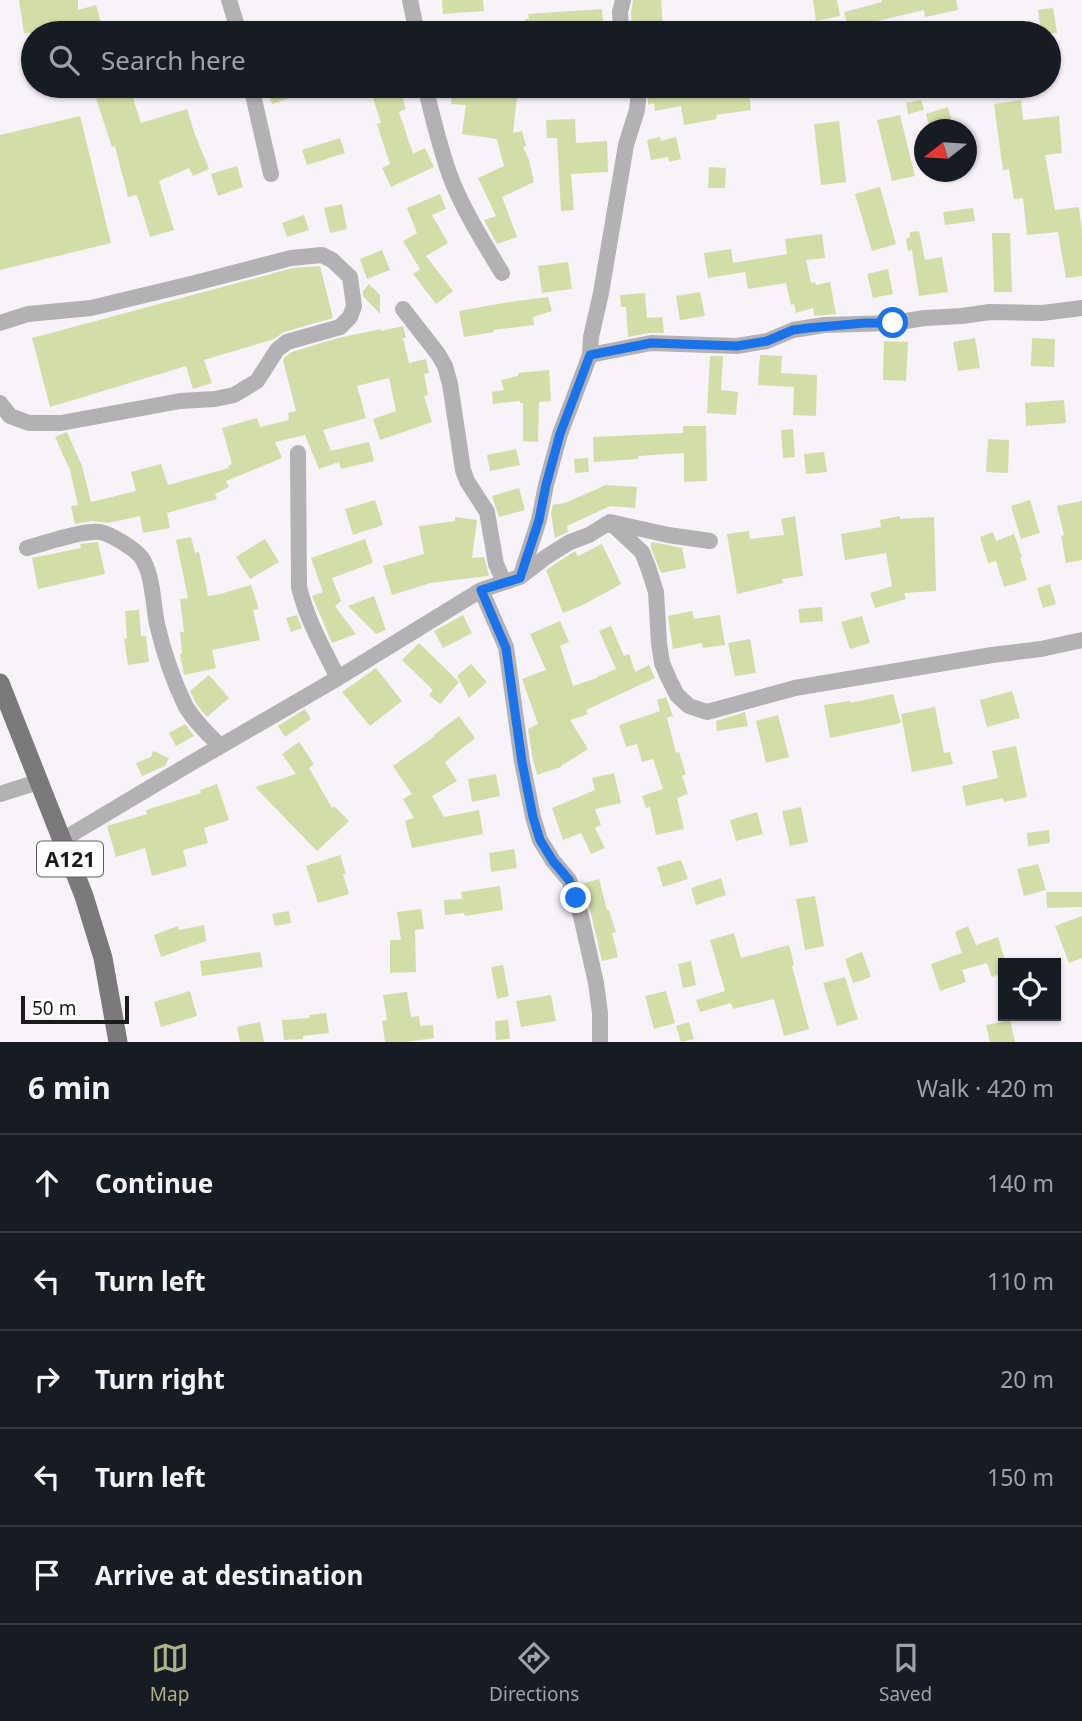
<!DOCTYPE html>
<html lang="en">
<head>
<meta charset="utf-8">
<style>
	:root { --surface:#171b24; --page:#242831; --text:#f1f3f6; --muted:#9ea1a6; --line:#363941; --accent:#acb187 }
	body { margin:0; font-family:"Noto Sans",sans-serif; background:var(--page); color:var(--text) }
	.controls { position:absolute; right:21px; bottom:21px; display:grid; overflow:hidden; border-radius:0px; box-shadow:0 2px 5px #0004 }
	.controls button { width:63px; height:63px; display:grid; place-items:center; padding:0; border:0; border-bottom:2px solid var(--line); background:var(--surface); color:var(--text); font:35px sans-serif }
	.compass { position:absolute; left:914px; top:119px; width:63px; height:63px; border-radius:50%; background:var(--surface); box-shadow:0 2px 5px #0004; rotate:253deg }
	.scale { position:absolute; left:21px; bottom:18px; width:108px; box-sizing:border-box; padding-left:7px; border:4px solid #1c1b1c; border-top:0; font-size:19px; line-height:24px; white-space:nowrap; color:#1c1b1c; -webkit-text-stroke:5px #fff; paint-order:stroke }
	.stop { position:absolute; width:21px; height:21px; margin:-16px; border:5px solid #1a73e8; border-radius:50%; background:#fff }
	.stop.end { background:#1a73e8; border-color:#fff; box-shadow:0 2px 7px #0008 }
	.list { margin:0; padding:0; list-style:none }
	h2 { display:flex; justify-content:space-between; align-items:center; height:91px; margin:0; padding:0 28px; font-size:30px }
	h2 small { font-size:23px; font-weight:400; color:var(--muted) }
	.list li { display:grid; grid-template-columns:46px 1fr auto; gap:21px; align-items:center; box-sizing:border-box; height:98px; padding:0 28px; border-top:2px solid var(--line) }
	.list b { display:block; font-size:26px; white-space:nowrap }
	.list em { font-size:23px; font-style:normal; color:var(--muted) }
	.icon { flex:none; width:38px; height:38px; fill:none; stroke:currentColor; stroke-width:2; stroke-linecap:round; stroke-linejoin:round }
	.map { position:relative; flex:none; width:1082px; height:1042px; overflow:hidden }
	.search { position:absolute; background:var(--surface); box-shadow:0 2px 5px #0004; left:21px; right:21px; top:21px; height:77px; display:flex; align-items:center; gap:18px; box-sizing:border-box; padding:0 24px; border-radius:38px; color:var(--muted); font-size:26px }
	.sheet { height:581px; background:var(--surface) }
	nav { display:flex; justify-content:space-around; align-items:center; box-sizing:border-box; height:98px; border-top:2px solid var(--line); background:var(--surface); font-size:19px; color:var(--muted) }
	nav a { display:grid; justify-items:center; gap:4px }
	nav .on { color:var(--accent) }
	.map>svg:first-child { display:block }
</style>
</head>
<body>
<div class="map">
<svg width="1082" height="1042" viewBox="0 0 1082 1042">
	<rect width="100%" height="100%" fill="#f8f3f8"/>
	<path fill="#d3dda7" d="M19 0H78V10L96 5 103 30 93 33H24Z
		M442 0H483L484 11 443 14Z
		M633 0H661L663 28 632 30 631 13Z
		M813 0H837L840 16 816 21Z
		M882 0H956L958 10 925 17 924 10 873 22 874 25 849 31 844 12 882 2Z
		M1053 8 1057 33H1041L1038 10Z
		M602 9 604 31H602V33H532V30H526L525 19H529L528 14Z
		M92 86H129L141 123 187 109 194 132 209 169 193 176 189 168 159 181 174 230 150 237 137 195 128 197 115 146 112 147Z
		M266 86H319V88L272 104Z
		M369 86H399L406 109 399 112 413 154 425 148 434 167 391 187 382 168 390 164 377 124 381 123Z
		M453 86 518 87 513 133 522 131 526 146 523 147 529 160 534 182 502 197 517 237 497 244 484 220 496 216 478 178 504 166 497 139 462 134 466 105 451 104Z
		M647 86H748L751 110 716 115 717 119 684 125 681 106 655 111 654 103 648 105Z
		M921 100 924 110 908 114 906 103Z
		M1021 100 1023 120 1059 116 1062 153 1045 155 1055 210 1079 207 1082 234V276L1066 278 1058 232 1027 235 1023 198 1014 199 1009 169 1003 170 994 104Z
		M948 107 954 130H930L926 114Z
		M900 115 915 176 892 181 877 120Z
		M80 116 111 243 0 270V135Z
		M575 119 576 143 607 141 608 172 571 174 574 210 561 211 557 138H547L546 120Z
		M839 121 846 182 821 185 814 124Z
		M660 137 661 141 676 137 681 159 669 162 668 157 651 160 647 140Z
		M340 138 345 153 307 165 302 150Z
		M237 166 243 187 218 196 211 174Z
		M709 167 726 168 725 188H708Z
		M880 187 896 244 872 251 855 194Z
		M440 194 446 209 432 215 448 243 426 256 453 291 436 304 413 274 420 269 403 241 417 233 407 208Z
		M342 204 347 229 330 233 324 208Z
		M973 208 975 221 945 225 943 212Z
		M304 215 309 230 287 237 282 223Z
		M919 231 925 260 942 257 948 292 919 296 912 250 908 251 906 239 910 237V232Z
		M992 233H1010L1012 292H994Z
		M822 234 825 258 806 260 811 283 815 282 816 285 830 282 836 314 814 316 813 308 796 313 794 304 791 305 786 283 748 289 745 272 708 278 704 253 731 249 733 263 787 254 785 239Z
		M382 250 390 270 367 279 360 259Z
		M568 262 572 289 542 293 538 266Z
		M320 266 333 318 284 332 274 339 204 360 212 383 193 389 186 366 50 407 32 338 293 268Z
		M888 269 893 294 873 298 867 274Z
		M369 284 380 295V314L363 296V291Z
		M700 292 705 316 680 320 676 296Z
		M645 293 647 318 662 317 664 333H649L628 337 626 307H621L620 295Z
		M548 297 552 311 533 317 534 325 493 330 494 332 464 337 459 311 503 303Z
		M403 326 406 338H403L409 363 426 359 429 373 424 374 428 395 424 396 432 422 380 440 373 419 396 411 389 378 357 386 366 418 323 430 331 451 369 442 374 461 341 469 339 462 319 469 305 435 275 442 282 458 226 481 229 487 215 494 217 499 167 513 170 528 143 533 140 516 108 523 92 521 75 524 71 506 78 505 70 470 55 437 67 432 82 466 91 502 136 491 131 472 161 464 168 485 229 468 228 466 232 464 222 428 257 418 260 427 289 420 288 413 296 411 283 360 285 357 292 352 338 338 381 329V331Z
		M975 338 980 368 958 371 953 342Z
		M1032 338 1055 339 1054 367 1031 366Z
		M884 341 908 342 906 381 883 380Z
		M760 355 782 356 781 373 817 375 816 416 793 415 794 387 758 385Z
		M710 356H723L721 390 738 392 736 415 707 413Z
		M549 370 551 401 539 402 538 442 523 441V403H520V401L493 404 492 392 504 390 501 380 518 376V373Z
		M1064 400 1066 423 1026 426 1025 403Z
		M683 426H706L707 481 684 482V453L638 456V459L594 462 593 437 683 433Z
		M793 429 795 457 783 458 781 430Z
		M988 439 1009 440 1008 473 986 472Z
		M516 449 520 465 490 471 487 455Z
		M824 452 827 472 806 474 804 454Z
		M588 458 589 472 575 473 574 459Z
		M606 485 637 487 635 508 610 506 567 526 568 532 555 538 551 514 553 505 565 503Z
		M519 488 525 510 499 517 492 496Z
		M375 500 383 525 353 535 345 509Z
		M1030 500 1040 533 1021 539 1011 506Z
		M1082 501V560L1066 563 1061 536 1064 535 1057 506Z
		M795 516 803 576 782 579 783 583 737 594 727 534 749 531 750 539 784 535 781 519Z
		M900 516V519L934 517 936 591 904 593 906 599 875 608 870 593 892 586 886 553 845 560 841 534 881 527 880 520Z
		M455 517 477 520 472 558 484 557 489 575 488 576 430 583 392 595 383 566 424 554 419 526 455 521Z
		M993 532 996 541 1014 534 1022 557H1020L1027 580 1004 587 996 561 988 563 980 537Z
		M191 537 195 553 199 552 208 596 220 594 251 585 259 609 253 610 260 640 212 650 216 668 184 675 180 654 182 653 180 632H184L180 599 188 598 176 540Z
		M265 539 279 562 250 579 236 557Z
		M365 539 373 563 332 578 341 601 335 606 356 634 332 643 312 596 323 592 311 558Z
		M98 542 105 574 38 589 32 558 81 548 80 544Z
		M653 542 682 548 686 568 661 573 651 548V543Z
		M602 544 621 584 583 605 563 613 546 570 575 551 578 556Z
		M1050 584 1056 604 1043 608 1037 588Z
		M374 596 386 630 376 634 348 606Z
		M822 607 823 621 800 623 798 609Z
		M139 610 141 636H146L149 662 128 665 124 639 127 638 125 611Z
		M692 611 694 619 720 615 725 645 703 648 702 643 673 649 668 616Z
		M297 615 302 628 291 632 286 618Z
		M463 615 472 633 443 648 434 631Z
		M862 616 870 643 850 649 841 622Z
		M560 621 569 642 560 646 573 686 597 678V677L616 669 599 631 611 626 624 656 629 654 635 672 649 665 655 678 586 710 588 714 570 720 588 749 561 766V767L537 775 532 755 528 729 538 724 522 679 546 670 530 634Z
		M750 639 756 673 735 676 728 643Z
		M419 643 459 682 440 704 429 695 433 690 402 660Z
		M471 664 487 682 469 698 457 676Z
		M376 668 402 701 370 726 342 692Z
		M209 675 229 698 207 717 197 705 190 691Z
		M1012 691 1020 718 987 727 980 700Z
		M893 694 901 723 830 738 824 705 850 701V703Z
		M666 697 673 716 667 718 676 753 679 752 686 774 682 776 688 794 677 798 684 829 656 835 650 807 646 808 642 796 663 789 653 759 642 762 637 744 626 747 619 725 660 711 657 700Z
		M935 707 944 753 950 752 953 764 912 772 901 714Z
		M305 709 311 719 285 737 278 726Z
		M745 712 748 726 717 731 716 721Z
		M778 715 789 757 766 763 756 721Z
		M459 716 475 738 445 762 457 781 432 796 444 817 479 810 483 834 412 848 405 821 414 818 403 799 412 794 393 766 435 736 434 735Z
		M185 724 194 736 176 746 169 733Z
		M299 742 314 764 309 768 332 808 334 806 349 821 317 851 255 787 296 774 282 754Z
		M1016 746 1027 797 1004 802 1003 798 966 806 962 786 998 778 992 751Z
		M153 751 169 758 165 766 142 776 136 763 151 757Z
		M614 773 621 803 595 809 601 825 595 828 605 848 591 854 581 833 563 840 552 808 595 790 592 778Z
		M496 774 500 796 472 802 468 779Z
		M217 784 229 820 204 828 208 843 183 850 187 866 152 876 145 848 116 857 107 826 147 814 146 810 201 793 200 790Z
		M801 807 808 842 790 846 782 811Z
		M757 812 763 834 736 841 730 820Z
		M1049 830 1050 843 1028 846 1027 833Z
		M514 849 517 868 491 872 489 853Z
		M340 855 346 873 343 874 349 894 318 903 306 866Z
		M681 860 688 879 663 887 657 867Z
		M1038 864 1046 890 1024 896 1017 869Z
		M721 878 726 895 696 905 691 888Z
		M599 879 607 910H609L616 932 612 933 618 957 602 961 591 914 581 884Z
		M500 886 503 910 465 916 464 913 445 915 444 900 462 899 461 892Z
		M1046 892H1082V907L1047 908Z
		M815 896 824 946 805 950 796 899Z
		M421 909 424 929 415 930 416 972 390 973V940H401L397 912Z
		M289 911 291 923 275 926 272 914Z
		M1082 916V958L1069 963 1055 926Z
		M204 925 206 941 161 957 154 935 178 926 179 930Z
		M968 926 976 945 998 937 1006 963H1003V973L992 977 987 963 962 970 966 982 940 991 931 964 962 953 955 932Z
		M734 933 741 958 789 945 794 965 792 966 809 1029 784 1036 774 999 733 1009 731 1003 700 1012 696 1000 725 991 710 940Z
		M260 952 263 967 202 976 200 961Z
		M862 952 871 977 853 983 845 959Z
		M691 961 696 985 683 988 678 964Z
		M503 965 509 996 497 999 491 967Z
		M845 977 858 1019 837 1026 823 983Z
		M190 991 197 1016 161 1027 154 1002Z
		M666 991 675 1023 654 1029 645 996Z
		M407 992 411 1017 419 1016 420 1026 433 1025 434 1038 406 1042H385L382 1021 387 1020 383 995Z
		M551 995 556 1021 521 1027 516 1001Z
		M326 1013 329 1033 303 1036V1039L284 1040 282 1020 309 1018V1015Z
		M508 1020 510 1039 496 1040 495 1021Z
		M1010 1020 1015 1042H990L986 1025Z
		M260 1022 264 1042H240L237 1027Z
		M689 1022 694 1039 681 1042 676 1026Z"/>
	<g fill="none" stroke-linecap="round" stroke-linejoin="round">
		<path stroke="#b3b1b3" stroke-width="16" d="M229 0 239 33
			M410 0 417 33
			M621 33 620 12 623 0
			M251 86 271 174
			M425 86C433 118 440 150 452 181 465 213 484 243 502 273
			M403 309 438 354 445 366 450 384 463 470 467 481 487 512 496 564 504 582
			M0 323 28 314 91 308 195 283 291 258 322 255 332 260 350 277 354 306 350 317 340 327 287 342 277 350 257 381 234 395 215 399 180 401 61 423H29L10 416 0 403
			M590 355 651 343 737 346 767 341 793 330 824 325 893 323 925 318 962 316 990 312 1042 313 1082 308
			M298 453 299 587C307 620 323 648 338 678
			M612 524 642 552 648 567 656 592 659 643 662 663 668 677 677 695 689 706 707 712 795 688 992 655 1041 649 1082 640
			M27 548C46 543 82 530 100 532 111 534 135 549 141 557 153 573 153 605 157 624 163 650 174 682 185 705 194 721 208 734 220 746
			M521 575 539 520 546 485 560 434 590 355 591 337 601 293 626 145 637 110 638 100 636 86
			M481 590 506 647 522 762 533 817 540 840 553 861 569 880 581 916 596 983 600 1013V1042
			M0 794 38 782
			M62 840 193 762 338 678 481 590 520 577 546 557 570 542 589 535 610 522 668 535 710 541"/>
		<path stroke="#7c797d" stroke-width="19" d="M0 683 84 896 103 958 118 1042"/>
	</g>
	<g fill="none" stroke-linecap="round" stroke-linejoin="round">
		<path stroke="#1a73e8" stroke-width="9" d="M576 898 569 880 553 861 540 840 533 817 522 762 506 648 481 590 520 578 539 520 546 485 560 434 590 355 651 343 737 346 767 341 793 330 808 328 865 323H893"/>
	</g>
	<g text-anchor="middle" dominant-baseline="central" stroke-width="6" stroke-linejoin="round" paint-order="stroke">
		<rect fill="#fff" stroke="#605f60" stroke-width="2" x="37" y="841.5" width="66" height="35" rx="5"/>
		<g font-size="21" font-weight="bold" fill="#1c1b1c">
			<text x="70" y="859">A121</text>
		</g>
	</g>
</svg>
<div class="controls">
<button><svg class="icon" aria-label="locate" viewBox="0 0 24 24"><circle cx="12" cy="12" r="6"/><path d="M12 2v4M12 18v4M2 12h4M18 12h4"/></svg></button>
</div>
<svg class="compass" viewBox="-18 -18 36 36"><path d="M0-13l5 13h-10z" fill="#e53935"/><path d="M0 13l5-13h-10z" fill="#9ea1a6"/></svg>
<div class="scale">50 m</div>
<div class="stop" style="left:893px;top:323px"></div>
<div class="stop end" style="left:576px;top:898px"></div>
<div class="search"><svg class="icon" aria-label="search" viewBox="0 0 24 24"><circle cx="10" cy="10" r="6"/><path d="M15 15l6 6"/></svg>Search here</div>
</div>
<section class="sheet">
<h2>6 min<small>Walk · 420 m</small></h2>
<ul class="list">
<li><svg class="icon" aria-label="ahead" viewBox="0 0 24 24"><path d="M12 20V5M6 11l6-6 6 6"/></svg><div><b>Continue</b></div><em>140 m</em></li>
<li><svg class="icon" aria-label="left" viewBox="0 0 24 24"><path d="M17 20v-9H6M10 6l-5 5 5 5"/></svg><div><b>Turn left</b></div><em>110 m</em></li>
<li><svg class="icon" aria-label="right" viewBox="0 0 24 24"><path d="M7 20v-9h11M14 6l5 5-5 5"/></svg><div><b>Turn right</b></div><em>20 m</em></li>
<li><svg class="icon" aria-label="left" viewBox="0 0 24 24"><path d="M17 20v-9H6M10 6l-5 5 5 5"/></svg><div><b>Turn left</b></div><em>150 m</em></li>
<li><svg class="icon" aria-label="arrive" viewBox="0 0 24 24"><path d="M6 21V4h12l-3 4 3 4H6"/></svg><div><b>Arrive at destination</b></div></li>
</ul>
</section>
<nav>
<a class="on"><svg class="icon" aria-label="map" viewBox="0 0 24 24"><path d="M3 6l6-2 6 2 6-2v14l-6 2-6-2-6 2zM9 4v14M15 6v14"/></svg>Map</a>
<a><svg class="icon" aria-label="directions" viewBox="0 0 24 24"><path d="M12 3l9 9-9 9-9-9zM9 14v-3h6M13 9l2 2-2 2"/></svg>Directions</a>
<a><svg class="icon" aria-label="saved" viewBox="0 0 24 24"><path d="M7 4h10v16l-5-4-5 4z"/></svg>Saved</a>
</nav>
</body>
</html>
